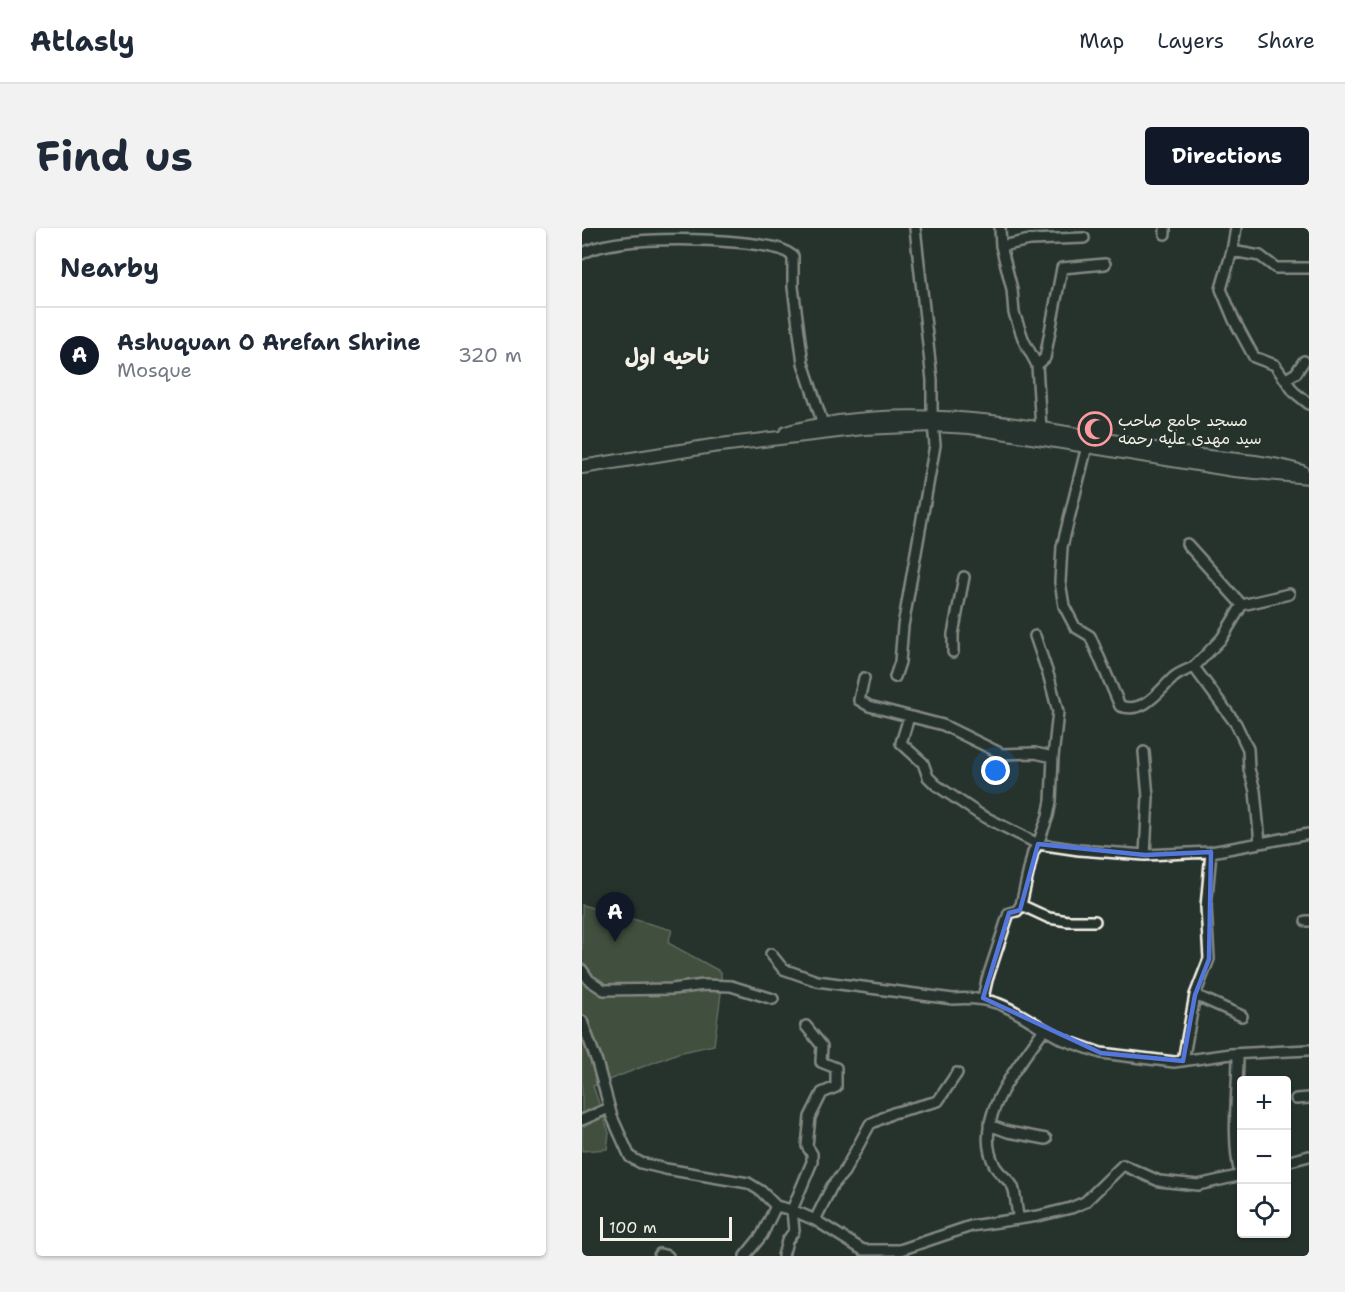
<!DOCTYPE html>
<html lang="en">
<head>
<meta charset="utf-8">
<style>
	:root { --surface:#fff; --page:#f2f2f3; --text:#1f2937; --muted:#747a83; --line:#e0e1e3; --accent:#111827 }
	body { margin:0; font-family:"Shantell Sans","Playpen Sans Arabic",sans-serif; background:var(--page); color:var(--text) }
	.controls { position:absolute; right:18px; bottom:18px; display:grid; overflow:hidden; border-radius:6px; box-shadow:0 2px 4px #0004 }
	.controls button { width:54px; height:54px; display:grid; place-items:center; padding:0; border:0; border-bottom:2px solid var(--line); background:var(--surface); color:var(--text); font:30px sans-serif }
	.scale { position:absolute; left:18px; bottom:15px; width:132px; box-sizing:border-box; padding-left:6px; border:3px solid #f4f1e8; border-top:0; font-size:16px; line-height:21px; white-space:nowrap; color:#f4f1e8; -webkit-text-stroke:4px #26332d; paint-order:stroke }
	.you { position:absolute; left:414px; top:543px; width:21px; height:21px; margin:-15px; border:4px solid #fff; border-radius:50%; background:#1a73e8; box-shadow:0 0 0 9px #1a73e833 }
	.badge { display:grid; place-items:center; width:39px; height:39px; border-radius:50%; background:var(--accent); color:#fff; font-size:20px; font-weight:700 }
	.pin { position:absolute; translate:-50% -50px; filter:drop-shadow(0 2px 3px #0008) }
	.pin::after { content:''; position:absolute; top:32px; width:21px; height:18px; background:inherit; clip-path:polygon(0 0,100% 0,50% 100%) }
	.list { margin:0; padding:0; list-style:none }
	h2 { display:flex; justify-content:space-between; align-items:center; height:78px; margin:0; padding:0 24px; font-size:26px }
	h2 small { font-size:20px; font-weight:400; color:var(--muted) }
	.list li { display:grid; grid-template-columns:39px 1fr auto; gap:18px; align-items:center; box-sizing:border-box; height:96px; padding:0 24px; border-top:2px solid var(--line) }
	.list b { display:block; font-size:22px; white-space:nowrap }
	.list p { margin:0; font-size:20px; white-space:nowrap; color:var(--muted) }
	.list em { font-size:20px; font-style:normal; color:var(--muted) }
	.icon { flex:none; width:33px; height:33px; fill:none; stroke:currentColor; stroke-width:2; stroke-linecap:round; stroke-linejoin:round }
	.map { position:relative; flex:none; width:727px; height:1028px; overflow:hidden; border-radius:6px }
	header { display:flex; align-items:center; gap:36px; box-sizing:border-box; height:84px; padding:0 30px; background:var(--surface); border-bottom:2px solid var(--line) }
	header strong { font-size:28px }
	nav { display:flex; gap:33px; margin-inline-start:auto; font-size:21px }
	.intro { display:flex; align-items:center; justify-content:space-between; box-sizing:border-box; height:144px; padding:0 36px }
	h1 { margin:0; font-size:42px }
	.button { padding:15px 27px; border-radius:6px; background:var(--accent); color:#fff; font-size:21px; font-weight:700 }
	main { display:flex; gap:36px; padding:0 36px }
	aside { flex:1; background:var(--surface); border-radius:6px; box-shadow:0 2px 4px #0004 }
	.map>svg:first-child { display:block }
</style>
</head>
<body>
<header>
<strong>Atlasly</strong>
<nav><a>Map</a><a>Layers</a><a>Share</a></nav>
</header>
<div class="intro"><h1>Find us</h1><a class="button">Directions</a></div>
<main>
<aside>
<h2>Nearby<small></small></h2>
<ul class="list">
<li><span class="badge">A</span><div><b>Ashuquan O Arefan Shrine</b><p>Mosque</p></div><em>320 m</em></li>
</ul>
</aside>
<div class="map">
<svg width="727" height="1028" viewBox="0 0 727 1028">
	<rect width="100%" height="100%" fill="#26332d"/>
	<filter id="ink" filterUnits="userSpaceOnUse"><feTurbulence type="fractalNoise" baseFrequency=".0167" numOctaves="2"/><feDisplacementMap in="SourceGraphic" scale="12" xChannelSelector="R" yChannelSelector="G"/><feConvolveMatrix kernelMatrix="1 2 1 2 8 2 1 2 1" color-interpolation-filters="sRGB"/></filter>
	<g filter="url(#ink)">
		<path fill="#637152" stroke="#acb19d" stroke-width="1.5" d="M0 677 90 702 86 715 139 744V765L132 817 96 825 11 858 27 905 25 921 0 923Z"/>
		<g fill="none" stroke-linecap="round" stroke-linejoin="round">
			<g stroke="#f4f1e8" stroke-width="14">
				<path id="street" d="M333 0 350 152V188
					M418 0 419 18 430 61 432 85 442 113 455 137 459 201
					M654 0 650 23 639 61 652 92 672 129 693 137 712 164 727 176
					M583 6V0
					M419 18 448 12 502 10
					M650 23 678 28 694 40H727
					M0 26C32 5 161 10 198 21 203 22 207 26 211 28V59L221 135 241 196
					M455 137 463 130 480 40 523 36
					M704 151 714 145 722 133
					M505 218 480 319 478 354 482 378 493 399 508 408 538 478C562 486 576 464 591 450 596 445 605 442 612 439L654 496 666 521 667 541 673 563 678 615
					M605 316 660 377
					M371 424V406L382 349
					M612 439 640 410 660 377 707 366
					M313 449 318 434 321 398 353 217 351 197
					M282 450 277 472 287 478 361 497 420 526 453 525 471 529 476 484 467 449 453 408
					M327 489 319 515 341 535 346 549 354 557 397 586 456 616 497 622 563 627 629 624 727 606
					M562 524 566 569 563 627
					M439 677 467 690 486 693H513
					M724 693H727
					M189 726 201 741 235 753 371 771C413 768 427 779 462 801
					M0 742 7 752 22 762 90 761 122 757 149 758 191 771
					M613 767 660 788
					M401 770 405 752 427 685 435 683 439 677 451 624 456 616 466 588 469 573 471 529
					M0 793 15 834 30 889 48 929 59 935 84 941 166 955 179 963 194 978 210 982 233 992 281 1022H318L389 998 456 988 489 980 503 974 541 937 577 953 616 957 660 947
					M656 826C656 867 649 906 658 947
					M601 833 613 767 627 731 624 679 629 624
					M714 871 727 870
					M0 892 27 880
					M407 897 426 904 464 911
					M704 934 727 928
					M437 991C434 982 434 966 431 959 427 951 417 946 413 938 388 891 438 837 462 801L482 812 519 825 592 834 649 826 727 822
					M233 992 250 958 262 944 288 896 311 885 356 873 375 845
					M77 1028 78 1026 86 1028
					M163 1028 180 1007 194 978
					M201 1028 205 1013 212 1003 210 982 230 934V926L225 918 228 889 240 865 254 859V840L239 834 240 818 224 798"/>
			</g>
			<g stroke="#f4f1e8" stroke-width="16">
				<path id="secondary" d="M204 205C221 199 239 197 257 194 371 178 483 205 595 225 637 232 679 231 720 244
					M0 239 130 218 281 200 351 197 388 199 652 242 727 249"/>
			</g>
			<use href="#street" stroke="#26332d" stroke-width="9"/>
			<use href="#secondary" stroke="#26332d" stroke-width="12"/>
		</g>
	</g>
	<path d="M0 0H727V1028H0ZM456 616 563 627 629 624 627 731 613 767 601 833 519 825 401 770 427 685 438 682Z" fill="#26332d" fill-opacity=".55" fill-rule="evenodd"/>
	<path fill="none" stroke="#5377dc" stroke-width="4.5" stroke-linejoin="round" d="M456 616 563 627 629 624 627 731 613 767 601 833 519 825 401 770 427 685 438 682Z"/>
	<defs>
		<g id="mosque-ring" transform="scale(1.725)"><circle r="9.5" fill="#26332d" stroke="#ff9aa2" stroke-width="1.5"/><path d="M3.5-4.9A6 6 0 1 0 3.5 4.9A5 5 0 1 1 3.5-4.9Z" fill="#ff9aa2"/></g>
	</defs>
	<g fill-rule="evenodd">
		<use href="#mosque-ring" x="513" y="201"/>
	</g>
	<g text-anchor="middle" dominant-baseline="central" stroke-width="4.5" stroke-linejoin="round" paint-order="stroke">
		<g font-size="16" fill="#f4f1e8" stroke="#26332d" text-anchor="start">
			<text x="536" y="192">مسجد جامع صاحب<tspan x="536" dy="18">سید مهدی علیه رحمه</tspan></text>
		</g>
		<g font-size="22" font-weight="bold" fill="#f4f1e8" stroke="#26332d">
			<text x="85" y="128">ناحیه اول</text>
		</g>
	</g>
</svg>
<div class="controls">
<button>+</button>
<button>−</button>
<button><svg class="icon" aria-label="locate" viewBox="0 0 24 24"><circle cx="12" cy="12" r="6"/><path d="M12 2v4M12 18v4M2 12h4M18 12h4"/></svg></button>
</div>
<div class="scale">100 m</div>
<div class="you"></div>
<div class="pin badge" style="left:33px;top:714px">A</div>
</div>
</main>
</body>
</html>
